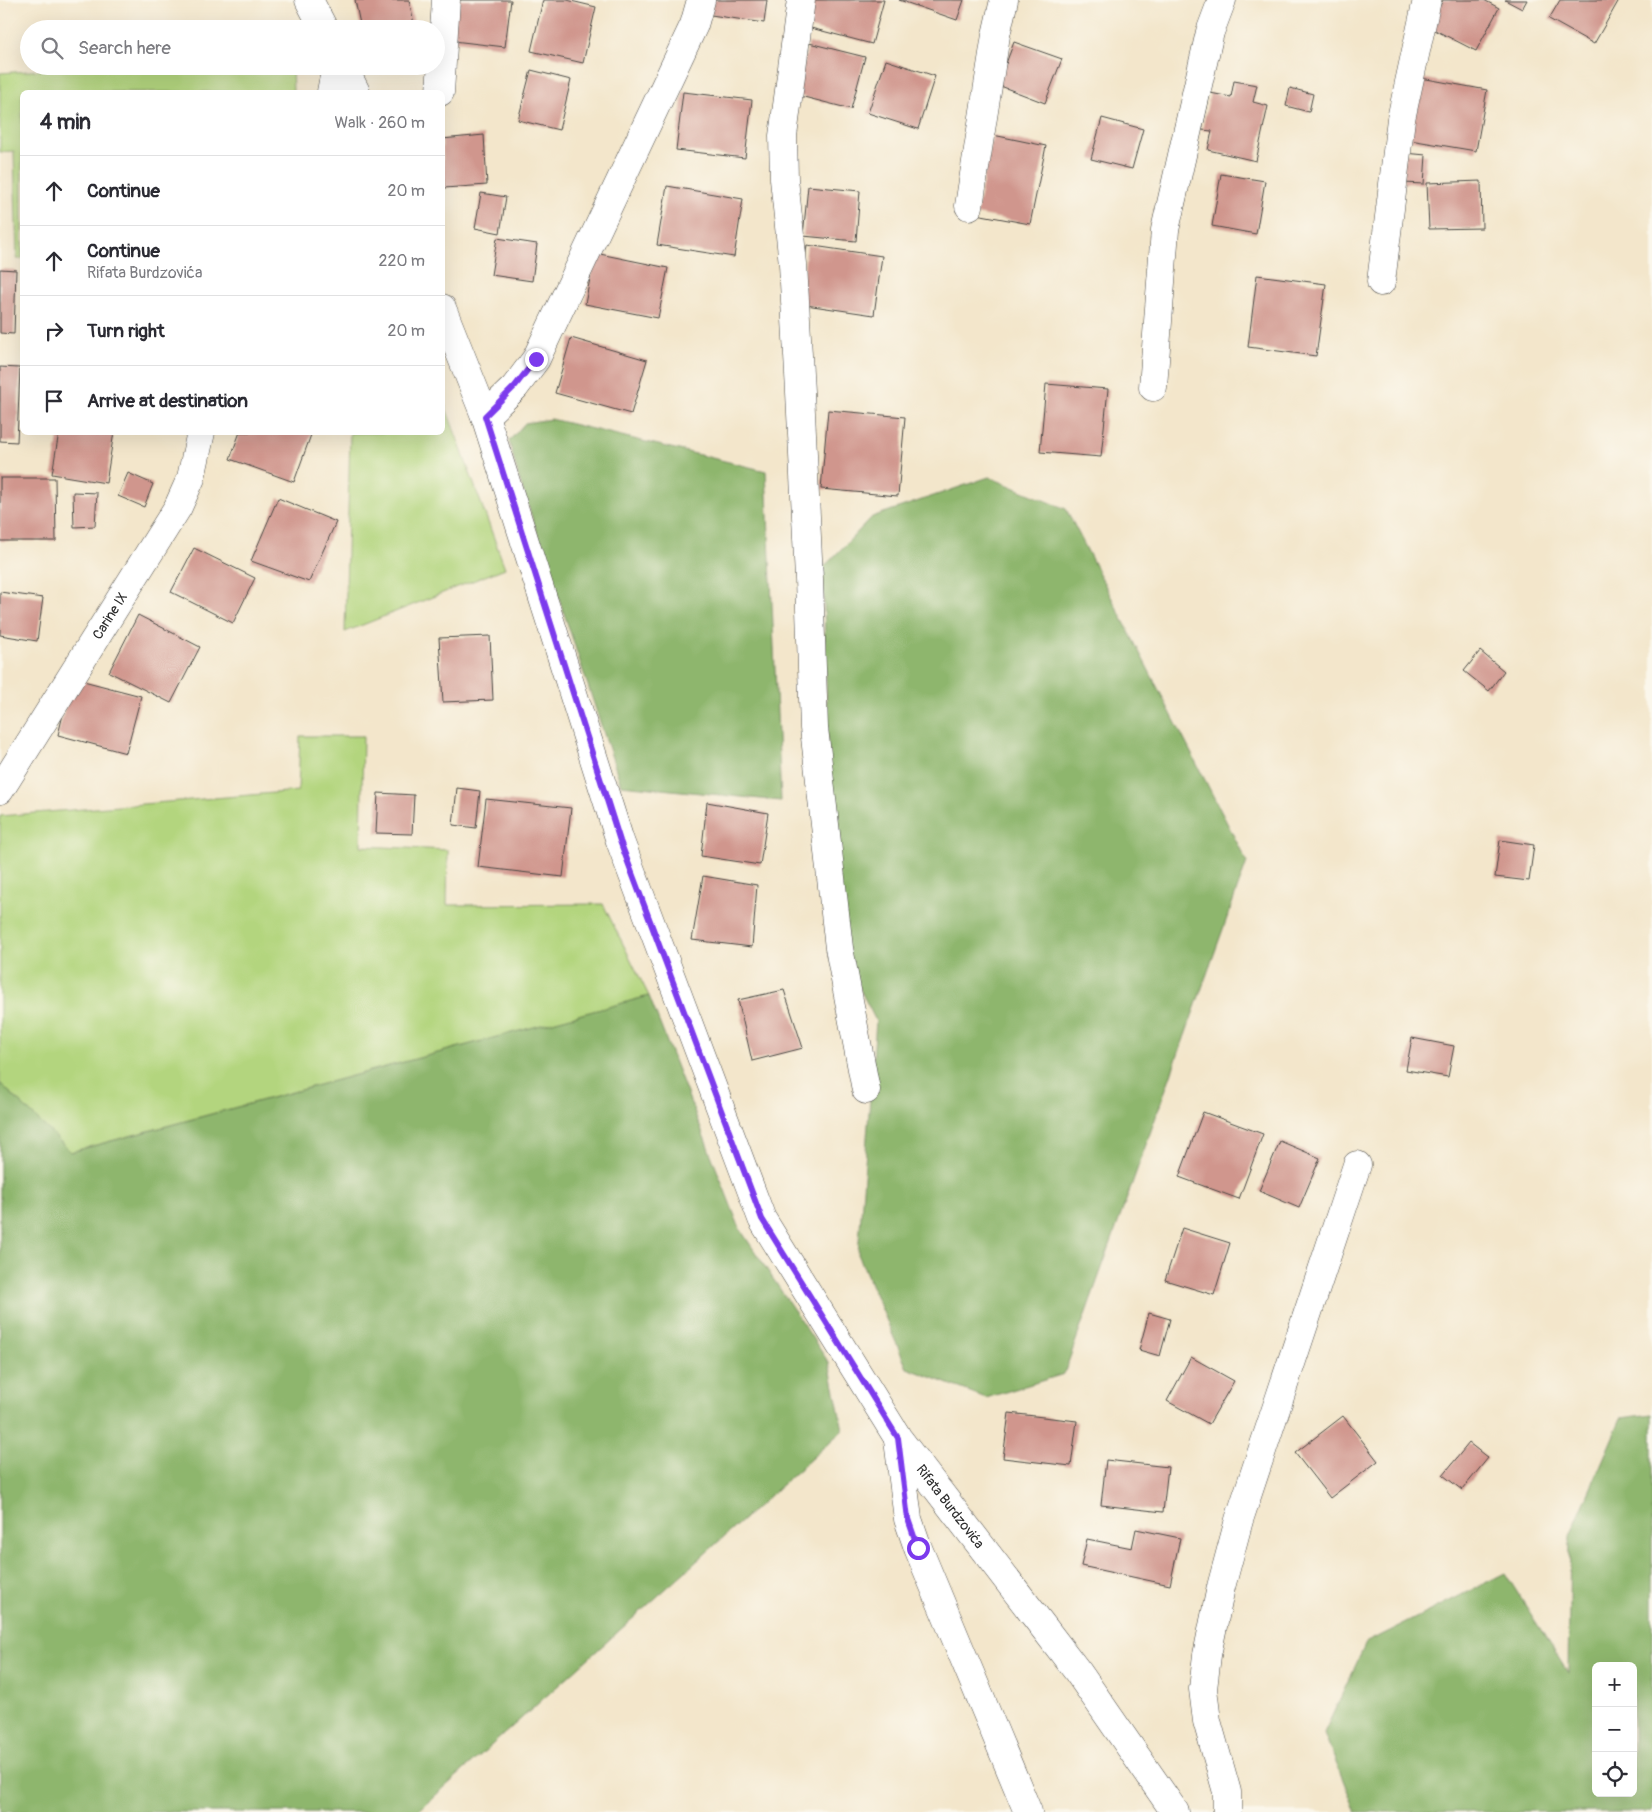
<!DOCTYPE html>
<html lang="en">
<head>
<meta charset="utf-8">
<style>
	:root { --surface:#fff; --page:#f2f2f3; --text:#2b2b33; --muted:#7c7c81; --line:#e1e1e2 }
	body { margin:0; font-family:Pangolin,sans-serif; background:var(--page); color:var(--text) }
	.controls { position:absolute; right:15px; bottom:15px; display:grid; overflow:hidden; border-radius:8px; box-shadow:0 5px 20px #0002 }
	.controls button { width:45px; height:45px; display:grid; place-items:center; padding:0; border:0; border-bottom:1px solid var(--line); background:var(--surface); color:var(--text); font:25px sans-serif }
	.stop { position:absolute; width:15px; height:15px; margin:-11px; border:4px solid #7c3aed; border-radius:50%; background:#fff }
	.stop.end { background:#7c3aed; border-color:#fff; box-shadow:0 1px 5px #0008 }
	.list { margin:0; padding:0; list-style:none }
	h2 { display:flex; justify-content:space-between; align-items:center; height:65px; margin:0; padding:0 20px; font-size:21px }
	h2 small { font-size:16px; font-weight:400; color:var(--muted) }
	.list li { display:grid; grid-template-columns:32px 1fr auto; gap:15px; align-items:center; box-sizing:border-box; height:70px; padding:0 20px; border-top:1px solid var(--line) }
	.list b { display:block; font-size:19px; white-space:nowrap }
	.list p { margin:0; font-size:16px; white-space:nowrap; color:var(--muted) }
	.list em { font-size:16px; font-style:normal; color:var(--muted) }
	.icon { flex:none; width:28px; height:28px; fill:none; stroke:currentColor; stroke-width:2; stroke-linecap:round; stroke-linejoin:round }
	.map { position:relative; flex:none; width:1652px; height:1812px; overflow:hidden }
	.search { position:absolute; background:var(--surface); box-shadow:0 5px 20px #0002; left:20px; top:20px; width:425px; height:55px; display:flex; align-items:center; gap:12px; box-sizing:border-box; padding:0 18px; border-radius:28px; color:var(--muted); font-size:19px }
	.panel { position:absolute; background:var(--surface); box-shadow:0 5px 20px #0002; left:20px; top:90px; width:425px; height:345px; border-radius:8px }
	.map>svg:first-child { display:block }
</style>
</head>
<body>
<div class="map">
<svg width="1652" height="1812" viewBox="0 0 1652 1812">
	<rect width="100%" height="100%" fill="#fbf7ec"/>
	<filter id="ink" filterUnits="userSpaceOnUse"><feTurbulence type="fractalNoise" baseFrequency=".02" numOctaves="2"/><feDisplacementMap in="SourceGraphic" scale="10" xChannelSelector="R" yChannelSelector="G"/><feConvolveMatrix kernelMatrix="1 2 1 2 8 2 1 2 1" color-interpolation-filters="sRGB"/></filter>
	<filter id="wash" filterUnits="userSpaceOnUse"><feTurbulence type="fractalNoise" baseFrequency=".0096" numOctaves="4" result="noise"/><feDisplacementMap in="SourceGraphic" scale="20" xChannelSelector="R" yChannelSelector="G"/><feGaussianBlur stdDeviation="1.12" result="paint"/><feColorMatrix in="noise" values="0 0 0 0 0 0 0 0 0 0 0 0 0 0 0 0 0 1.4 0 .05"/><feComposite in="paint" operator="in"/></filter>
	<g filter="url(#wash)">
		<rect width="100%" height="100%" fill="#f3e6cb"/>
		<path fill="#b3d57e" stroke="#6f8054" d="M100 66H292L293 92H22V259H17L14 151 0 152V73Z
			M443 400 505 568 345 632 350 433 442 432Z
			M300 736H363L361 846 448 850 447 905 603 904 649 996 70 1152 0 1083V816L298 791Z"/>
		<path fill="#8eb66d" stroke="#5c704c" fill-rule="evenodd" d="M551 419 766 471 781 801 621 785 518 475 509 441 525 423Z
			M989 477 1066 509 1247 862 1064 1374 986 1398 907 1368 858 1254 876 1021 833 936 823 568 872 517Z
			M649 996 740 1229 829 1363 843 1430 417 1812H0V1083L71 1152Z
			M1652 1414V1812H1356L1324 1733 1366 1643 1505 1573 1568 1673 1570 1536 1621 1418ZM1596 1666H1633V1793H1596Z"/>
		<g id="blocks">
			<path fill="#d0968d" d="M355 0H409L415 29H361Z
				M450 0H511L505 47 445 40Z
				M543 0H567L596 7 583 63 531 51Z
				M713 0H767L764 23 711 15Z
				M814 0H884L872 44 807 27Z
				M899 0H964L957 20Z
				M1443 0H1484L1499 8 1476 51 1429 27Z
				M1505 0H1527L1522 9Z
				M1560 0H1619L1594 44 1549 19Z
				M1014 42 1062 59 1045 103 998 85Z
				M809 43 865 57 851 109 796 95Z
				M886 60 935 76 918 129 868 113Z
				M531 70 571 80 559 130 518 120Z
				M1421 78 1487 90 1476 151 1410 140Z
				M1234 81 1257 85 1253 102 1268 106 1256 161 1208 150 1212 131 1202 130 1210 93 1231 97Z
				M1290 88 1313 94 1309 112 1286 106Z
				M683 92 752 100 745 158 676 150Z
				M1102 118 1143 129 1132 169 1091 159Z
				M484 135 487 185 444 188 442 139Z
				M993 135 1046 146 1030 224 976 214Z
				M1405 153 1426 155 1424 184 1403 183Z
				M1221 174 1265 181 1256 234 1212 226Z
				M1481 181 1482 228 1429 229 1427 183Z
				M667 186 743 199 734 257 657 245Z
				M808 186 860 191 856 241 803 236Z
				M481 193 506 197 500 233 475 228Z
				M497 238 537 244 532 281 491 275Z
				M807 245 882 256 874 315 799 304Z
				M595 253 668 268 658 318 585 304Z
				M0 269 16 270 14 334 0 333Z
				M1257 275 1326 284 1316 356 1248 347Z
				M571 338 647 360 631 414 555 393Z
				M0 367 20 368 17 442 0 441Z
				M1046 384 1108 389 1101 457 1040 452Z
				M828 410 905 417 898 496 821 489Z
				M59 432H114L106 483 52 474Z
				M240 432H312L294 482 230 459Z
				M128 473 153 484 144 507 118 496Z
				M0 478H55L56 541H0Z
				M73 492 97 493 95 526 74 527Z
				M278 498 336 522 309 582 251 561Z
				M194 548 255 578 233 623 171 592Z
				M0 592 43 598 37 641 0 635Z
				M138 615 200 647 171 703 109 672Z
				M490 636 493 700 443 702 439 638Z
				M1480 651 1504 671 1489 691 1464 671Z
				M72 678 141 696 126 753 58 735Z
				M457 788 480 791 476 828 453 825Z
				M378 793 414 795 412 834 376 833Z
				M486 799 571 808 563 877 478 867Z
				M707 802 768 813 760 865 701 856Z
				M1500 840 1534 845 1529 881 1495 877Z
				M703 876 757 885 752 947 692 940Z
				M784 990 803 1048 752 1061 738 1000Z
				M1412 1038 1454 1046 1448 1077 1406 1070Z
				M1203 1112 1263 1134 1239 1199 1179 1177Z
				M1280 1141 1320 1158 1299 1208 1259 1191Z
				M1182 1228 1230 1243 1214 1295 1165 1280Z
				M1149 1313 1170 1319 1160 1356 1139 1350Z
				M1191 1357 1234 1381 1209 1424 1167 1401Z
				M1009 1413 1077 1421 1071 1466 1003 1458Z
				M1343 1416 1378 1461 1330 1498 1295 1453Z
				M1469 1443 1488 1458 1462 1490 1443 1475Z
				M1106 1460 1168 1467 1163 1512 1101 1505Z
				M1136 1529 1180 1538 1170 1585 1081 1566 1087 1539 1132 1548Z"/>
		</g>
	</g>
	<g filter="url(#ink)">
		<use href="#blocks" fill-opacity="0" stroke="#494743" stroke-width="1"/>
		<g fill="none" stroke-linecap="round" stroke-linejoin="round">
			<g stroke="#494743" stroke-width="29">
				<g id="minor">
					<path d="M309 0 324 29"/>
					<path d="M801 0 783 136 784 179 793 264 800 392 809 579 814 728 839 948 866 1090"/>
					<path d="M343 66 356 92"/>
					<path d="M331 92 336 66"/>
					<path d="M440 92 446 0"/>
					<path d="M969 206 996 35 1004 0"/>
					<path d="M1381 282 1401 119 1427 0"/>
					<path id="s1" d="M442 308 485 416 620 841 762 1219 898 1438 1078 1672 1175 1812"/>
					<path d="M1153 387 1165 230 1210 32 1222 0"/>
					<path d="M485 416 515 387 536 359 694 25 701 0"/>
					<path id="s2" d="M0 790 178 507 191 478 201 432"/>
					<path d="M898 1440 908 1519 918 1548 1028 1812"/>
					<path d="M1227 1812V1792L1207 1721 1203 1689 1207 1655 1221 1587 1239 1520 1357 1165"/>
				</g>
			</g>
			<use href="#minor" stroke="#fff" stroke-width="28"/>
		</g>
	</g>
	<g fill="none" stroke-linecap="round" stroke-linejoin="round" filter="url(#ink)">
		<path stroke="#7c3aed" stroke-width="6" d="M536 359 515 386 485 416 620 841 762 1219 898 1438 908 1519 918 1548"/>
	</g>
	<g text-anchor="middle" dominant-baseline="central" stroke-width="4" stroke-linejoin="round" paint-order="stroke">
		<g font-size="14" fill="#2b2b2b" stroke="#fbf7ec">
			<text stroke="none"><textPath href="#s2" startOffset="206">Carine IX</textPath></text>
			<text stroke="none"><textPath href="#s1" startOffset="1310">Rifata Burdzovića</textPath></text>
		</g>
	</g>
</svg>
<div class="controls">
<button>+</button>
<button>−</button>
<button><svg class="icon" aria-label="locate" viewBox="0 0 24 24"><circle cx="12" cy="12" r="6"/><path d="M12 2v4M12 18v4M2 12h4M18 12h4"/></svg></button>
</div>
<div class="stop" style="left:918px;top:1548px"></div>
<div class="stop end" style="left:536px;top:359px"></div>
<div class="search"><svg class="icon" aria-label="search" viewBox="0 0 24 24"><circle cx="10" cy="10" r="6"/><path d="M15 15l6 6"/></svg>Search here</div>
<section class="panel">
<h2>4 min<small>Walk · 260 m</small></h2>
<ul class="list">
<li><svg class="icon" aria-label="ahead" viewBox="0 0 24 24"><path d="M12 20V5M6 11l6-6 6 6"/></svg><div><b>Continue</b></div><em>20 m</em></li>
<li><svg class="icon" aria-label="ahead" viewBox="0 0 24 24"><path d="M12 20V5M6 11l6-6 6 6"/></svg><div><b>Continue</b><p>Rifata Burdzovića</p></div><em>220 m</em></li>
<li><svg class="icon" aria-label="right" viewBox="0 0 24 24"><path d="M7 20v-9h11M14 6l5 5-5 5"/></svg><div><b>Turn right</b></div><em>20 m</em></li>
<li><svg class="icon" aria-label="arrive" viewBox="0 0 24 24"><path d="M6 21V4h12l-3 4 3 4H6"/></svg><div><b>Arrive at destination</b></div></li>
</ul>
</section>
</div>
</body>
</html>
